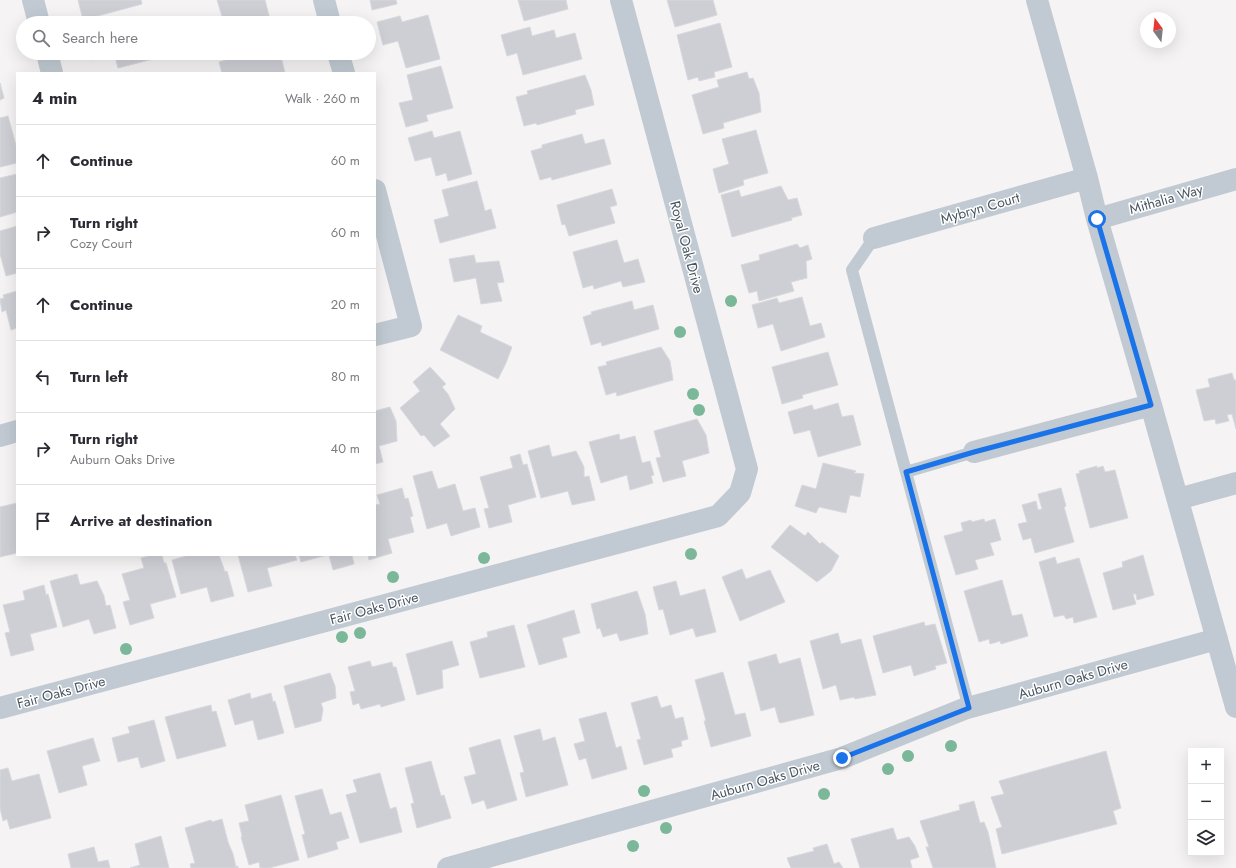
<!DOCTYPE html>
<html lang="en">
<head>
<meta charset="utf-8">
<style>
	:root { --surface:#fff; --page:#f2f2f3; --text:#2b2b33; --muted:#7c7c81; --line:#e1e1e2 }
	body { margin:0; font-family:Jost,sans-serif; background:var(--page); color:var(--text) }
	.controls { position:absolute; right:12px; bottom:12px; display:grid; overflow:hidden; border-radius:0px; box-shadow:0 4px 16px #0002 }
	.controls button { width:36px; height:36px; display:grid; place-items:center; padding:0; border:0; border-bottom:1px solid var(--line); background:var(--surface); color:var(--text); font:20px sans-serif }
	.compass { position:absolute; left:1140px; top:12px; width:36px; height:36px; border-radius:50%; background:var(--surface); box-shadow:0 4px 16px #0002; rotate:345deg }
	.stop { position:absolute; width:12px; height:12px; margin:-9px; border:3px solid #1a73e8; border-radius:50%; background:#fff }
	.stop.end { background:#1a73e8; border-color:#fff; box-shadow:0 1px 4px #0008 }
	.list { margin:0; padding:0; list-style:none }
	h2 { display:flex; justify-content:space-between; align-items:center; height:52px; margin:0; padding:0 16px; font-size:17px }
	h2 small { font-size:13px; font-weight:400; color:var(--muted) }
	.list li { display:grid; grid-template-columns:26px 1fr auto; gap:12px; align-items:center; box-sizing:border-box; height:72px; padding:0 16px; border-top:1px solid var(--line) }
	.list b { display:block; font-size:15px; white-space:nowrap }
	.list p { margin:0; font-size:13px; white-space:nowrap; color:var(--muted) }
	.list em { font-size:13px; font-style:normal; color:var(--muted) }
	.icon { flex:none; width:22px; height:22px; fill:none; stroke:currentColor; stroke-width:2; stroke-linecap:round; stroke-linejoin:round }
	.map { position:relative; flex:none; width:1236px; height:868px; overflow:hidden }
	.search { position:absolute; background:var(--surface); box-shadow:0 4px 16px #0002; left:16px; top:16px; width:360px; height:44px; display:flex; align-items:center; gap:10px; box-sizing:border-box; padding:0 14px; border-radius:22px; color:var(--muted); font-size:15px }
	.panel { position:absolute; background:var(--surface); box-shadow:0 4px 16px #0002; left:16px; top:72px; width:360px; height:484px; border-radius:0px }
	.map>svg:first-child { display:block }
</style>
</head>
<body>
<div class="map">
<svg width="1236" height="868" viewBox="0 0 1236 868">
	<rect width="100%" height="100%" fill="#f5f3f3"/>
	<path fill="#cdcfd5" stroke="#d7d9de" d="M78 0H141L142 4 83 20Z
		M217 0H265L271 23H244V21L237 23H224Z
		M370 0H396L397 4 372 10Z
		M518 0H566L568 9 524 21Z
		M667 0H713L717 15 675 27Z
		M428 15 440 59 406 68 398 41 383 45 377 22 400 16 402 22Z
		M720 23 732 67 714 72 715 77 699 81 698 77 688 80 677 35Z
		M530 27 532 36 554 30 556 38 575 33 582 59 523 75 517 53 507 56 501 35Z
		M90 53H155L157 58 118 68 114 53 92 60Z
		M251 53H280L285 73H222L219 62Z
		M441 66 453 108 426 115 428 121 406 127 399 103 413 100 407 75Z
		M747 72 749 79 753 78 759 93 761 112 723 123 724 128 703 134 692 95 719 87 717 80Z
		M585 75 591 90 594 105 575 110 576 114 537 125 536 123 524 126 516 97 528 94 527 91Z
		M0 83 4 98 0 100Z
		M8 116 17 149V163L0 167V118Z
		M756 130 768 173 743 180 744 185 719 193 713 169 729 164 722 139Z
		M432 131 434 138 460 131 472 174 448 181 446 173 436 176 431 157 415 161 408 138Z
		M582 134 585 144 604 139 611 164 552 180 551 177 540 180 531 151 542 148V145Z
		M17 174V212L0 217V178Z
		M477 181 485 211 491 209 496 228 440 243 434 220 449 216 442 190Z
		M781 186 788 200 797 198 802 215 791 218 792 220 732 237 721 195 739 190 741 197Z
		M612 189 617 205 610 207 615 223 569 236 565 224 562 225 557 205Z
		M17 226V273L6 276 0 254V231Z
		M617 240 624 263 638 259 645 282 623 287 621 281 594 289 593 285 583 288 573 252Z
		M797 244 800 248 808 245 812 259 806 261 807 278 791 282 794 291 759 301 757 291 749 293 741 265 760 260 759 255Z
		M474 255 476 263 499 261 504 282 497 283 502 301 481 304 476 278 454 282 449 259Z
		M17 291V328L11 330 6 310 2 312 0 299 4 298 3 295Z
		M802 297 810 326 821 323 825 337 781 351 773 324 758 328 752 305 777 298 779 303Z
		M632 301 634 310 653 305 659 329 602 346 601 342 591 345 583 317 592 314 591 312Z
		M458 315 482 326 480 332 512 347 506 363 498 379 440 350Z
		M661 347 670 361 673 380 617 396 616 392 606 395 598 367 607 365 606 362Z
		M828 352 838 385 802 395 803 398 782 404 772 367Z
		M430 367 446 384 442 387 448 394 455 409 440 424 450 436 434 447 424 435 421 436 400 408 420 391 413 382Z
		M1232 373 1234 380H1236V429L1232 414 1227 415 1229 421 1216 424 1215 419 1204 421 1196 390 1210 387 1208 379Z
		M838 403 842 417 853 415 861 445 818 457 810 430 794 434 788 412 812 405 814 410Z
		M390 407 396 421 397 441 379 446 383 462 375 464V411Z
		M697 419 706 435 709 453 682 461 686 476 663 482 656 458 661 457 654 431Z
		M619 434 620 440 635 436 642 463 650 461 654 475 651 476 653 483 630 490 627 475 601 483 589 442Z
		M549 445 552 457 576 451 584 467V477L589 476 595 500 572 505 568 491 541 498 528 451Z
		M520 454 523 465 527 464 536 497 508 505 512 522 489 528 484 509 489 508 480 477 513 468 510 457Z
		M823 463 856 471 854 473 864 474 860 497 850 495 846 513 819 507 816 513 795 506 802 485 816 489Z
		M1097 466V468L1103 466 1105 472 1115 470 1128 518 1090 528 1076 474 1080 473 1079 471Z
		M432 471 438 489 455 484 463 511 475 508 480 527 451 536 447 523 427 529 413 476Z
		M402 488 405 499 408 498 413 516 410 517 414 532 388 539 392 553 369 560 368 555H375V505L380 504 377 495Z
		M1061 488 1066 506 1064 507 1074 542 1035 553 1031 538 1023 540 1018 524 1027 522 1022 505 1036 501 1038 510 1042 509 1038 494Z
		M17 503V553L0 557V507Z
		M984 519 985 522 995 519 1001 540 990 543 994 555 975 560 978 569 956 575 944 536 963 531 961 523 971 520 972 522Z
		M790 525 805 536 808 532 820 544 822 542 839 556 831 571 817 582 771 547Z
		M153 555H162L164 563H166L176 597 150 604 154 618 130 625 123 602 130 600 122 574 144 568 141 558Z
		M190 555H219L225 572 227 571 234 596 211 602 207 587 181 594 172 560Z
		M238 555H295L297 560 267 568 272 586 248 592Z
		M299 555H327L301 562Z
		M329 555H352L354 564 333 570Z
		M1143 555 1154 595 1137 600 1136 594H1133L1136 604 1113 610 1103 573 1123 567 1122 562Z
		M1055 557 1057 564 1079 558 1097 617 1074 623 1073 617 1066 619 1064 615 1054 617 1039 562Z
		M742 569 746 579 770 570 785 602 740 621 722 577Z
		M77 574 80 585 97 581 104 596 106 606 110 605 116 628 94 634 89 619 63 627 50 581Z
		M1002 580 1012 616 1022 614 1028 636 1001 644 1000 641 990 644 989 639 979 642 964 591Z
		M676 581 680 596 705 589 716 632 696 637 693 628 670 635 663 609 659 610 653 587Z
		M44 585 46 595 48 594 57 627 30 634 34 650 11 656 5 633 10 632 3 605 25 600 23 591Z
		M637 591 645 614 648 634 620 641 617 633 603 637 600 628 597 629 591 604Z
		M574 610 580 633 562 638 567 657 539 665 527 625Z
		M924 622 925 626 935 624 947 663 935 666 936 669 914 676 911 665 883 673 873 636Z
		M514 625 525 667 480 678 470 642 488 637 487 632Z
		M838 633 841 644 861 639 876 695 855 699 854 697 840 700 836 685 823 689 810 641Z
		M452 641 459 665 442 670 443 688 417 695 406 654Z
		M776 654 779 664 800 658 814 715 781 723 779 722 775 707 761 711 748 662Z
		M370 661 372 667 392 662 393 667H396L405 700 381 707 380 704 361 709 359 703 353 705 350 692 355 691 348 667Z
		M723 672 735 715 745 713 751 736 711 747 704 721H706L695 680Z
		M330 673 335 686 336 698 321 703 323 709 321 721 295 728 284 686Z
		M250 693 251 699 271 693 273 702 275 701 284 733 258 740 253 720 235 725 228 700Z
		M657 696 661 708 671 705 675 719 683 717 688 739 681 741 682 746 671 749 673 757 644 765 637 740 641 739 631 703Z
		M211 705 212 712 216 711 226 746 177 759 165 717Z
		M606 712 616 748 621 746 627 769 592 779 586 758 579 760 574 744 585 741 579 719Z
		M154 720 165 761 141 768 138 757 118 762 112 738 130 733 128 727Z
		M540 729 543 741 555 737 568 785 526 797 520 773 524 772 514 736Z
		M93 738 100 761 82 766 87 785 59 793 47 751Z
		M500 739 517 800 487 809 484 800 472 804 464 777 476 774 469 748Z
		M1106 751 1121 808 1113 811 1117 824 1002 854 996 829 1002 827 991 797 1004 794 999 781Z
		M431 761 441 796 444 795 451 818 417 828 411 804 414 803 405 768Z
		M8 768 12 781 39 774 51 818 10 829 7 819 3 821 0 808V770Z
		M380 773 390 809 396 807 402 832 360 843 346 795 357 792 353 780Z
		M322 789 330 815 341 812 349 838 336 842 338 849 308 858 302 835 305 834 295 796Z
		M281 795 299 860 269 868H260L259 862 249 865 241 837 242 836 239 823 249 821 245 805Z
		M974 801 980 823 984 822 988 832 996 868H933L926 847H929L920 821 960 810 959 805Z
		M222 819 228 842 233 854 236 867 238 866V868H191L190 864 195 863 185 828 211 820 212 822Z
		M893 828 897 840 909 837 915 846 919 857 910 860 912 868H860L851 839Z
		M161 836 169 868H130L140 865 135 844Z
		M827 844 834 864 839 862 843 868H791L787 858 814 851 813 848Z
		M94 847 98 862 108 860 110 868H71L68 854Z"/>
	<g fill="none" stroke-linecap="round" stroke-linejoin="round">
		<path stroke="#c1cad2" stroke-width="12" d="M874 238 852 270 969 708
			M906 472 974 452"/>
		<path stroke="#c1cad2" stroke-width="22" d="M33 0 39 23
			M324 0 330 23
			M1037 0 1087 178 1097 219 1151 405 1236 707
			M47 53 52 73
			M338 53 344 73
			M375 190 411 326 375 335
			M1097 219 1236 179
			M874 238 1087 178
			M0 436 17 431
			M974 452 1151 405
			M1178 499 1236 483
			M0 708 718 516 740 493 747 469 621 0
			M448 868 842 758 964 709 1217 639"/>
	</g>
	<g fill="#7bb799">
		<circle cx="731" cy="301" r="6"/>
		<circle cx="680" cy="332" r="6"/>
		<circle cx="693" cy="394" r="6"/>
		<circle cx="699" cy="410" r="6"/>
		<circle cx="691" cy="554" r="6"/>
		<circle cx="484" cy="558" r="6"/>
		<circle cx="393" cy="577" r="6"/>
		<circle cx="360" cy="633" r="6"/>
		<circle cx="342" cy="637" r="6"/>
		<circle cx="126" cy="649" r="6"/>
		<circle cx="951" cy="746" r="6"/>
		<circle cx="908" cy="756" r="6"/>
		<circle cx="888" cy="769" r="6"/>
		<circle cx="644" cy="791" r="6"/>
		<circle cx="824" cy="794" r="6"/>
		<circle cx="666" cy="828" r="6"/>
		<circle cx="633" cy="846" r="6"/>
	</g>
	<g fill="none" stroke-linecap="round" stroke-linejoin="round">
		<path stroke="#1a73e8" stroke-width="5" d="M842 758 969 708 906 472 974 452 1151 405 1097 219"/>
	</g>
	<g text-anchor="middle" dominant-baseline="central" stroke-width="3" stroke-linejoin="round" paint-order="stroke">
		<g font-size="14" fill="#4a5661" stroke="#fff">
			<text transform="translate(1166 199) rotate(-16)">Mithalia Way</text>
			<text transform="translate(980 208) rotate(-16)">Mybryn Court</text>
			<text transform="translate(687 247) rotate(75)">Royal Oak Drive</text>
			<text transform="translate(374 608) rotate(-15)">Fair Oaks Drive</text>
			<text transform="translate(1073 679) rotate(-16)">Auburn Oaks Drive</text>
			<text transform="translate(61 692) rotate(-15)">Fair Oaks Drive</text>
			<text transform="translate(765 780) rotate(-16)">Auburn Oaks Drive</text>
		</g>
	</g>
</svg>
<div class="controls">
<button>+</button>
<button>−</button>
<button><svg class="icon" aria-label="layers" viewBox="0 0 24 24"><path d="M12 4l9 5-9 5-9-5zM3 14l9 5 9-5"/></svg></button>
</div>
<svg class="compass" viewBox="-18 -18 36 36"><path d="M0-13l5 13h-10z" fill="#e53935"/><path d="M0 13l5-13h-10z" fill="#7c7c81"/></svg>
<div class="stop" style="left:1097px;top:219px"></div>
<div class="stop end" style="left:842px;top:758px"></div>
<div class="search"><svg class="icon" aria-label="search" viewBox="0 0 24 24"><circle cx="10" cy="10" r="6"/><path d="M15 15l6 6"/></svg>Search here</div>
<section class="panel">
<h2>4 min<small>Walk · 260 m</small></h2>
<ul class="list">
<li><svg class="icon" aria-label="ahead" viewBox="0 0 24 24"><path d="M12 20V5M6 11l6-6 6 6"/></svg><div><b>Continue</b></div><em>60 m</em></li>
<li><svg class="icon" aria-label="right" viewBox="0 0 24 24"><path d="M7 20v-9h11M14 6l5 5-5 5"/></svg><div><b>Turn right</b><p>Cozy Court</p></div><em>60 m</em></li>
<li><svg class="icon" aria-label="ahead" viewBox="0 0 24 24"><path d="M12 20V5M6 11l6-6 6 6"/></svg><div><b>Continue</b></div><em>20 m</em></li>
<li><svg class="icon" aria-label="left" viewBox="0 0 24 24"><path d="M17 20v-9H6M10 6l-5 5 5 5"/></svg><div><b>Turn left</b></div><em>80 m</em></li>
<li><svg class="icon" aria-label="right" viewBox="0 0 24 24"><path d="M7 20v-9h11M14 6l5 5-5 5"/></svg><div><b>Turn right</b><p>Auburn Oaks Drive</p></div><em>40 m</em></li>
<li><svg class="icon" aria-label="arrive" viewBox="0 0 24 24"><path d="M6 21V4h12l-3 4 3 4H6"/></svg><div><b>Arrive at destination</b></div></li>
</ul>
</section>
</div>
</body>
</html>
